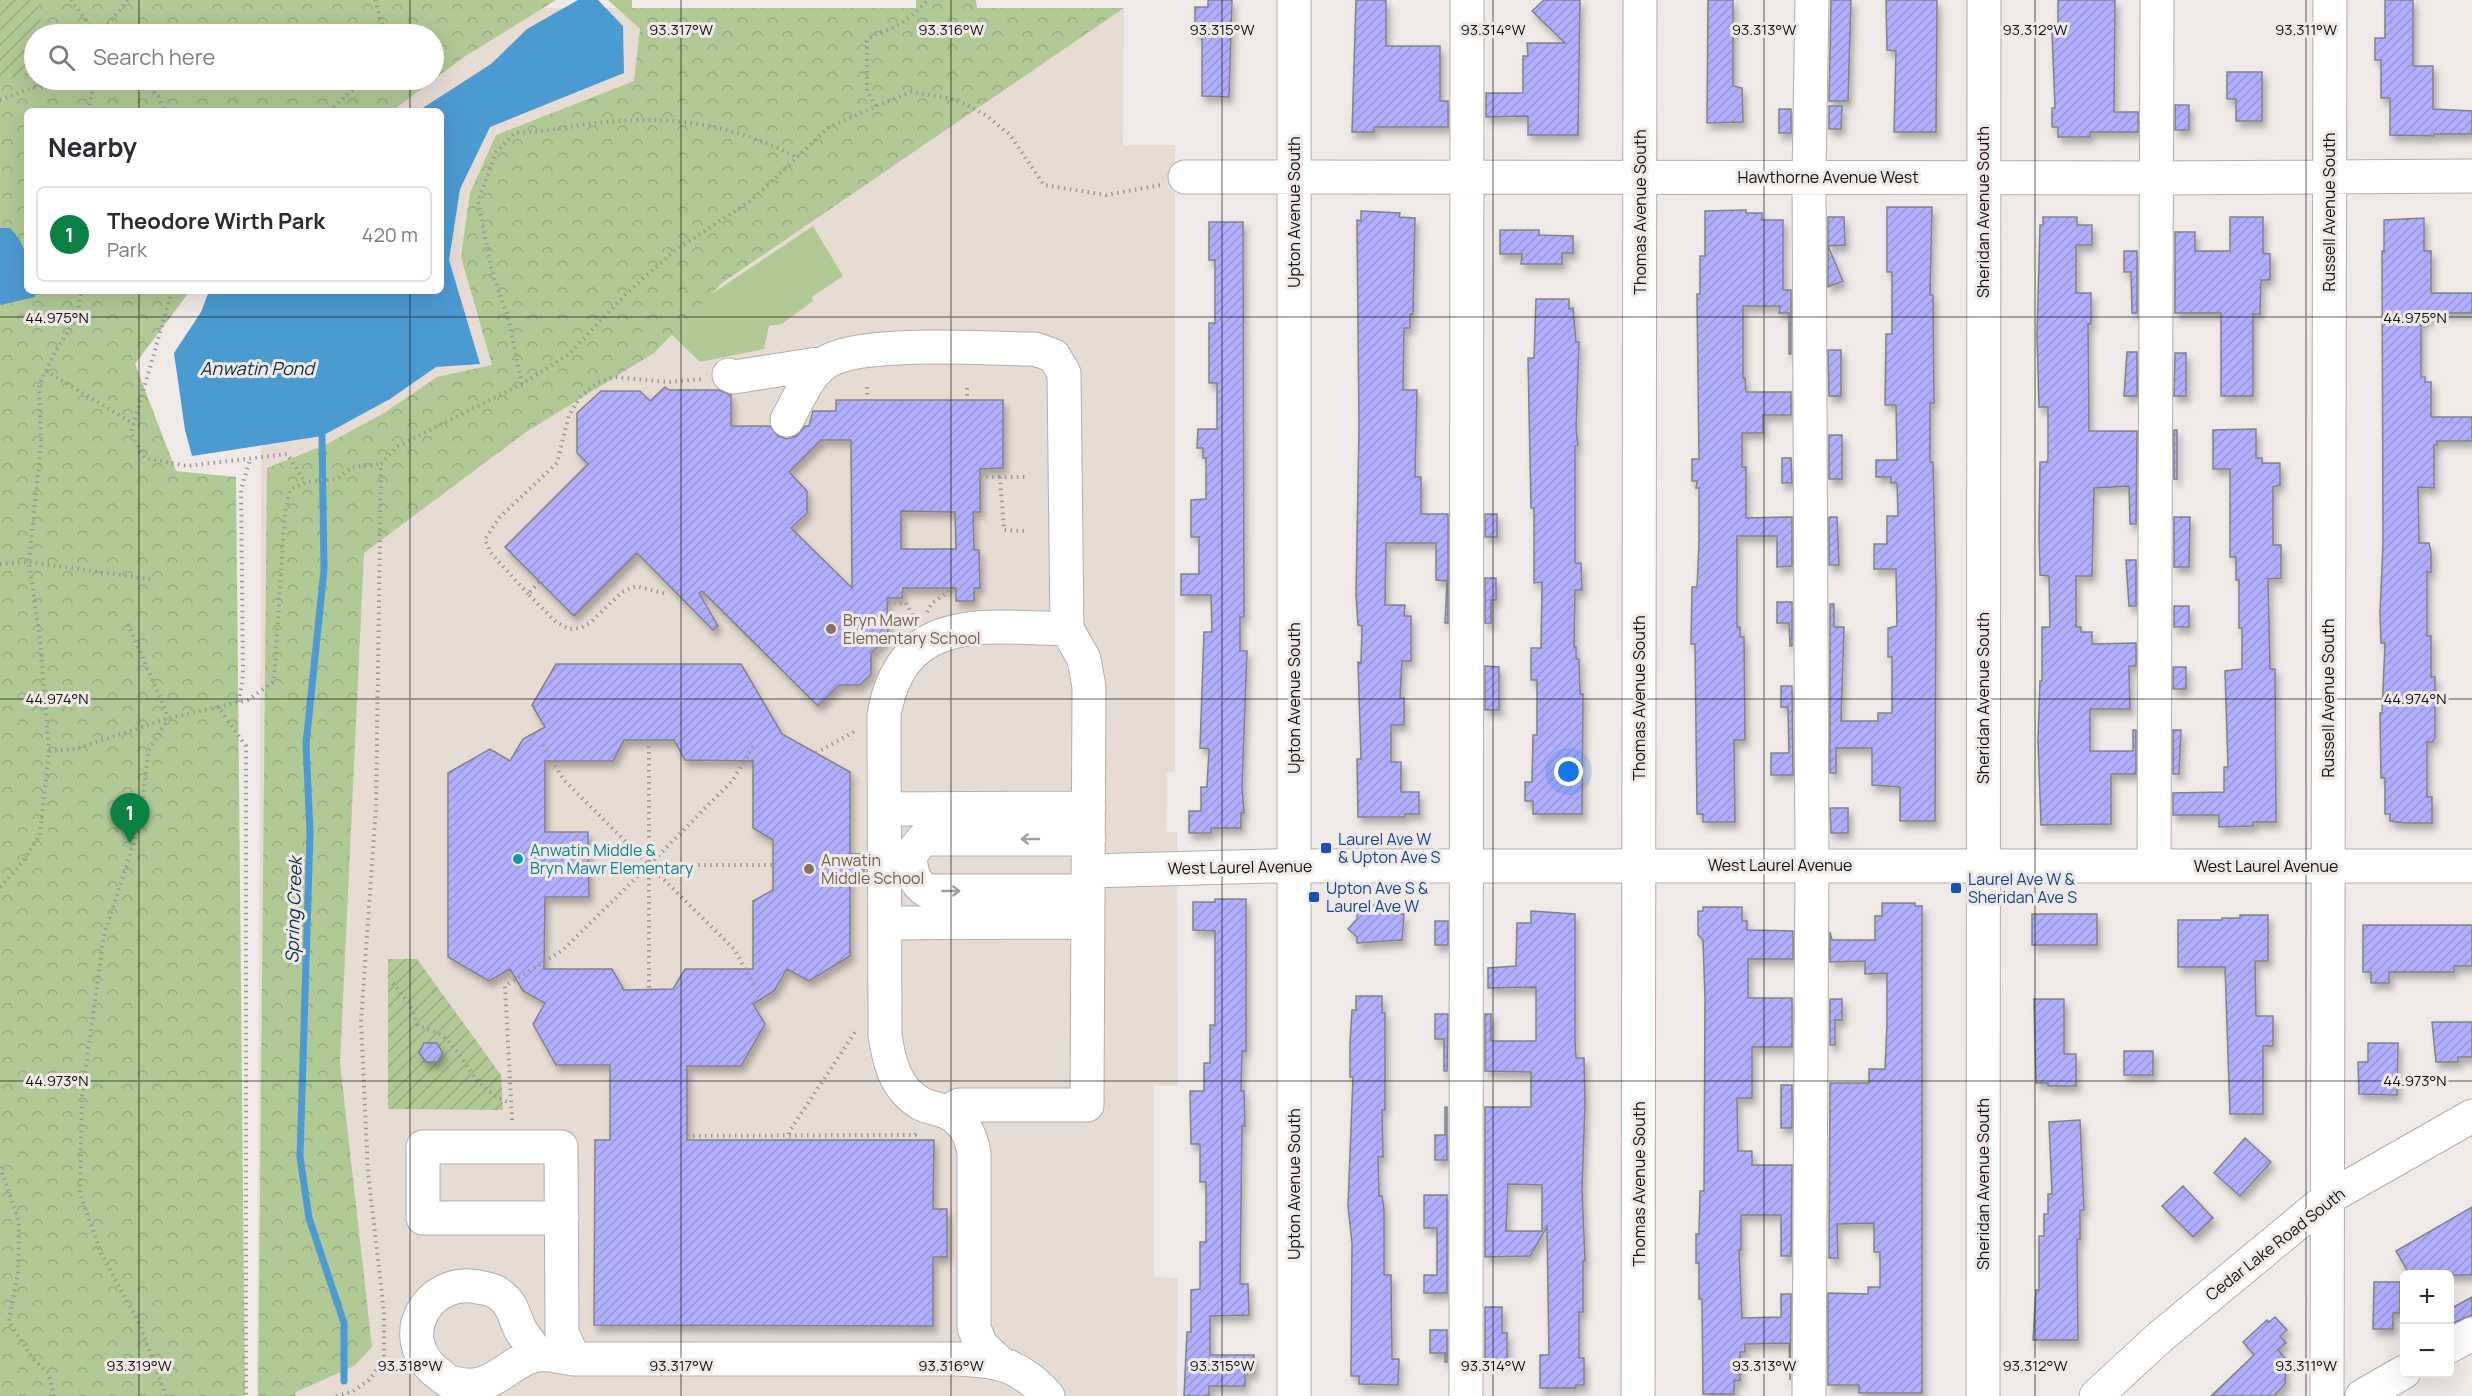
<!DOCTYPE html>
<html lang="en">
<head>
<meta charset="utf-8">
<style>
	:root { --surface:#fff; --page:#f7f7f7; --text:#2b2b33; --muted:#7c7c81; --line:#e1e1e2; --accent:#0b8043 }
	body { margin:0; font-family:Manrope,sans-serif; background:var(--page); color:var(--text) }
	.controls { position:absolute; right:18px; bottom:18px; display:grid; overflow:hidden; border-radius:9px; box-shadow:0 6px 24px #0002 }
	.controls button { width:54px; height:54px; display:grid; place-items:center; padding:0; border:0; border-bottom:2px solid var(--line); background:var(--surface); color:var(--text); font:30px sans-serif }
	.you { position:absolute; left:1569px; top:772px; width:21px; height:21px; margin:-15px; border:4px solid #fff; border-radius:50%; background:#1a73e8; box-shadow:0 0 0 9px #1a73e833 }
	.badge { display:grid; place-items:center; width:39px; height:39px; border-radius:50%; background:var(--accent); color:#fff; font-size:20px; font-weight:700 }
	.pin { position:absolute; translate:-50% -50px; filter:drop-shadow(0 2px 3px #0008) }
	.pin::after { content:''; position:absolute; top:32px; width:21px; height:18px; background:inherit; clip-path:polygon(0 0,100% 0,50% 100%) }
	.list { margin:0; padding:0; list-style:none }
	h2 { display:flex; justify-content:space-between; align-items:center; height:78px; margin:0; padding:0 24px; font-size:26px }
	h2 small { font-size:20px; font-weight:400; color:var(--muted) }
	.list li { display:grid; grid-template-columns:39px 1fr auto; gap:18px; align-items:center; box-sizing:border-box; height:96px; margin:0 12px 12px; padding:0 12px; border:2px solid var(--line); border-radius:9px }
	.list b { display:block; font-size:22px; white-space:nowrap }
	.list p { margin:0; font-size:20px; white-space:nowrap; color:var(--muted) }
	.list em { font-size:20px; font-style:normal; color:var(--muted) }
	.icon { flex:none; width:33px; height:33px; fill:none; stroke:currentColor; stroke-width:2; stroke-linecap:round; stroke-linejoin:round }
	.map { position:relative; flex:none; width:2472px; height:1396px; overflow:hidden }
	.search { position:absolute; background:var(--surface); box-shadow:0 6px 24px #0002; left:24px; top:24px; width:420px; height:66px; display:flex; align-items:center; gap:15px; box-sizing:border-box; padding:0 21px; border-radius:33px; color:var(--muted); font-size:22px }
	.panel { position:absolute; background:var(--surface); box-shadow:0 6px 24px #0002; left:24px; top:108px; width:420px; height:186px; border-radius:9px }
	.map>svg:first-child { display:block }
</style>
</head>
<body>
<div class="map">
<svg width="2472" height="1396" viewBox="0 0 2472 1396">
	<defs>
		<pattern id="forest-crowns" width="20" height="18" patternUnits="userSpaceOnUse" patternTransform="scale(1.5)"><rect width="20" height="18" fill="#b0c995"/><path d="M2 6a3 3 0 1 1 6 0M12 15a3 3 0 1 1 6 0" fill="none" stroke="#96ac7f"/></pattern>
		<pattern id="garden-furrows" width="10" height="10" patternUnits="userSpaceOnUse" patternTransform="scale(1.5)"><rect width="10" height="10" fill="#b0c995"/><path d="M-1 1l2-2M0 10L10 0M9 11l2-2" fill="none" stroke="#96ac7f"/></pattern>
		<pattern id="building-hatch" width="6" height="6" patternUnits="userSpaceOnUse" patternTransform="scale(1.5)"><rect width="6" height="6" fill="#b1aefe"/><path d="M-1 1l2-2M0 6l6-6M5 7l2-2" fill="none" stroke="#9795d9"/></pattern>
		<filter id="shadow"><feDropShadow dx="3.5" dy="6" stdDeviation="3" flood-color="#0004"/></filter>
	</defs>
	<rect width="100%" height="100%" fill="#efeae7"/>
	<path fill="#e7dcd4" d="M263 8H1124L1123 145H1175V772H1167L1166 832H1177L1178 1086H1154V1277L1178 1278 1177 1396H257L262 291H441V111H262L434 80V34Z"/>
	<path fill="#b0c995" d="M813 226 843 276 812 297 813 301 782 324 769 326 764 349 700 362 671 334 710 295Z"/>
	<path fill="url(#forest-crowns)" fill-rule="evenodd" d="M0 0H556L464 57 392 111H27V291H190L135 364 176 471 236 477 245 1396H0ZM34 34H434V80H34Z
		M608 0H632V8H916V0H976L977 8H1124L722 283 654 353 526 432 364 553 340 1063 372 1347 354 1366 296 1392 295 1396H258L267 468 327 444 384 413 437 377 492 365 461 257 470 193 496 135 634 81 640 29Z"/>
	<path fill="url(#garden-furrows)" d="M0 0H39L42 34H34V70L0 83Z
		M388 959H417L501 1075 503 1110 388 1109Z"/>
	<path fill="#4c9ad2" d="M578 0H598L623 26 624 73 490 127 460 189 449 260 480 364 436 367 390 399 322 436 192 456 185 430 174 353 201 312 209 291H441V111H418L491 64 527 29Z
		M0 228H10C30 250 27 263 27 291H36L35 297 0 305Z"/>
	<g fill="none" stroke-linecap="round" stroke-linejoin="round">
		<path stroke="#4c9ad2" stroke-width="7" d="M322 436 324 570 306 744 310 833 300 1157 309 1218 344 1323V1381"/>
	</g>
	<path fill="url(#building-hatch)" stroke="#828287" stroke-width="1.5" fill-rule="evenodd" filter="url(#shadow)" d="M1208 0H1232L1229 97 1202 96V34H1195V7H1208Z
		M1356 0H1386V46H1440V101H1448V127H1374V132H1352Z
		M1544 0H1580L1578 135H1528V116L1486 117V93H1523V56H1528L1527 43H1565L1532 11Z
		M1708 0H1733V86L1742 88 1743 122 1707 123Z
		M1831 0H1851L1848 101H1829Z
		M1886 0H1937L1936 132H1894L1896 51 1887 50Z
		M2058 0H2115L2114 112H2138V132H2090V137H2058V127H2052V108H2055L2052 32H2058Z
		M2385 0H2413V66H2433V109L2472 111V134H2434V136L2390 135V98H2381V60H2375V38H2385Z
		M2227 72H2262V121H2236V99H2227Z
		M2175 105H2189V130H2175Z
		M1829 106H1842L1841 129H1829Z
		M1779 109H1791V133H1779Z
		M1887 207H1932L1930 295H1933L1934 403H1930V462H1933L1936 588 1935 821H1900V787L1872 785V748H1836V773H1830V604H1834V627H1844L1841 721H1878V713H1892V657H1888V628L1897 626 1896 569H1874V544H1887V516H1898L1897 483H1891V477H1876V460H1897L1896 405H1885L1886 334H1892V272H1887Z
		M1746 210V213H1762V220H1783V290H1791V354H1789V313H1779L1780 306H1743V378H1745L1746 392H1791V415H1763V433H1742V467H1746V518L1792 517V566L1777 567V536H1737V627H1740V637H1744L1745 740H1734L1735 822H1703V814H1697L1695 644H1691L1692 587H1697L1699 543V488H1696L1697 481H1692V459H1699L1697 294H1700V256H1705V211Z
		M1361 211 1400 213 1399 217 1415 218 1413 314H1410V328H1404L1403 390H1417L1415 477H1421V514H1448V623H1445L1447 581 1436 580V543H1386L1385 605H1405L1404 616H1411V661H1402L1400 698H1404V725H1391V762H1401V792H1419V814H1405V817H1358L1357 759H1361L1358 662 1361 663 1362 626 1358 625 1356 595 1359 428 1357 220 1361 221Z
		M1828 217H1844L1845 245 1828 246 1843 281 1828 287Z
		M2043 217H2077V225H2092V245H2076V293H2091V324H2088L2089 431H2137L2136 524H2130L2129 486 2094 488 2092 576H2076V627H2081V632H2092V644L2136 643V666H2129L2130 709H2090V751H2133V730H2136V774H2111V824L2041 825 2038 740 2040 681H2042V627H2050L2049 576 2040 575 2039 532 2040 462H2047L2048 459V407H2039L2037 335 2040 225H2043Z
		M2230 217H2263V253L2270 254V280H2261L2260 314H2253V396H2221V313H2175V232H2195V251H2230Z
		M2424 218V251H2431V293H2472V313H2429V321L2421 322V377H2425V382H2431V417H2472V441H2437V445H2434V488L2418 487 2419 543H2429L2431 552V572H2427V636H2431V677H2435V738L2432 742H2427V797H2432V823H2405L2390 821V814H2385V778H2381L2380 713H2382L2385 643H2381L2380 614 2383 543 2382 251H2384V220Z
		M1209 222H1243L1244 617H1240V651H1247L1242 787 1244 813H1241V828H1211V833H1189V811H1201V787H1207L1209 749 1200 748 1204 632H1212L1211 595H1181V574H1199V537H1191V500L1206 499V458H1203V448H1197L1198 429H1217V383H1209V323H1215V260H1209Z
		M1500 230H1539V235L1573 236V253H1562V264H1521L1522 254H1500Z
		M2124 251H2137V313H2132L2131 272H2124Z
		M1536 299H1569V309L1573 308 1576 342H1579L1576 429 1578 445 1575 446V563H1581L1582 590H1575L1574 647H1576V659H1579L1580 694H1583L1582 814H1533V801H1525V782H1532L1533 735H1537V680H1531V648H1541L1542 582 1534 583V508H1531L1528 358H1534Z
		M1828 350H1841V396H1829Z
		M2127 352H2137V396H2124Z
		M2175 353H2186V396H2174Z
		M665 387 669 390H719L731 395V426H770L778 436 787 439 796 436 805 426H809L813 411H836V400H1003V468L980 469V512H973L974 550H979L980 588H974V601H956V588H903L902 598H887L888 637 871 653V674L860 685H839L818 706 702 591 699 593 718 626 713 630 637 553 574 616 505 547 588 464 577 453V413L601 391H640L650 401ZM821 440H851L852 588 791 528 807 513V491L789 472ZM901 511 955 512 956 549H901Z
		M2256 429V458H2262V463H2280V485L2273 487V545H2281V578L2268 579 2270 669H2275L2276 822H2253V826L2219 827V815H2173V793L2224 792V767H2228L2225 671 2242 669V628H2239V580H2236V557H2230V469H2213V430Z
		M2174 430H2177V479H2174Z
		M1829 435H1842V479H1829Z
		M1782 458H1791L1792 483H1782Z
		M1485 514H1497V537H1485Z
		M1829 517H1837L1839 565H1829Z
		M2174 517H2190L2189 567H2174Z
		M2126 560H2136V606H2129Z
		M1485 578H1496V600H1491V623H1485Z
		M1777 602H1792V646H1790L1789 623H1777Z
		M2174 606H2189V627H2174Z
		M556 664H741L782 734 850 772V854H862L863 875H850V956L809 981 787 969 774 991 753 1004 765 1024 741 1066H687V1140H934L933 1209H947V1257H933V1326L594 1325 595 1140H610V1065H556L533 1024 545 1003 523 991 510 969 489 981 448 957V773L490 749 510 761 523 739 545 727 532 705ZM624 740H674L685 760 753 761V828L773 840V890L753 901V969H685L673 989 624 990 612 969H544L545 897H589L588 832H545V761H613Z
		M1485 666 1499 667V710H1485Z
		M2173 667H2186V689H2173Z
		M1781 686H1792L1793 775H1771V753H1789L1788 707H1781Z
		M2173 730H2181L2179 774H2173Z
		M1830 808H1848V833H1831Z
		M1215 899H1246V1051H1242L1241 1091H1244L1245 1126H1242L1240 1284H1248L1249 1315 1210 1316V1355H1254V1373H1245V1386H1209V1396H1184L1187 1332H1191V1290L1200 1289V1242H1206V1182H1200V1144H1191L1190 1091H1204V1063H1210V1025H1215V931L1193 930V902H1215Z
		M1378 901 1393 914H1404L1402 940 1357 943V937L1348 929 1357 919V907H1372Z
		M1882 903H1915V906H1922V1393H1859V1385H1828V1293L1868 1294V1287H1880V1252H1874V1223L1837 1224 1838 1258H1829L1830 1083H1869V1069H1885L1887 1024V973L1865 974V961L1830 962V932L1832 940H1875V916H1882Z
		M1703 907H1742V921H1747V930L1793 931V959H1748V998H1792V1047H1752V1098H1737L1738 1151H1752V1165H1792L1791 1256H1781V1215H1741V1250H1739L1742 1318 1781 1317V1294H1791L1790 1380 1789 1343 1745 1344V1352H1740V1380L1734 1381V1394H1703L1702 1299H1699V1263H1696V1234H1699L1700 1191H1704L1705 998 1703 940 1698 935V911H1703Z
		M1531 911 1575 914V1041L1576 1058H1584L1585 1103 1582 1190 1585 1261H1583V1312H1579V1358H1584V1385H1576V1388H1540V1355H1549L1547 1227 1530 1256 1485 1257V1107H1531V1072L1485 1071V1014H1491V1041H1536V987L1488 988V968L1516 966 1517 923H1531ZM1508 1184 1542 1185V1231H1506Z
		M2032 914H2097V945H2032Z
		M2240 915H2268V961H2255L2256 1016H2273V1046H2263V1114H2230L2225 967H2178V920H2222V918H2240Z
		M1435 921H1448V945H1435Z
		M2363 925H2472V966H2454V972H2389V983H2371V972H2363Z
		M1356 996H1382V1013H1385V1110H1382L1383 1157H1378L1379 1196H1382L1384 1209V1275H1391L1392 1359H1399L1398 1385 1359 1384V1376H1351L1352 1243 1348 1206 1353 1077H1350V1043L1352 1010H1356Z
		M1830 999H1842V1020H1835V1045H1830Z
		M2034 999H2064V1054H2076V1086H2048V1083H2036Z
		M1435 1014H1448L1447 1071H1444V1039H1435Z
		M2432 1022H2472V1057H2458V1062H2436Z
		M424 1043H437L443 1053 437 1062H426L419 1053Z
		M2368 1043H2398L2397 1095 2359 1094 2358 1062H2368Z
		M2124 1051H2153V1075H2124Z
		M1781 1085H1792V1128H1781Z
		M1445 1107H1447V1160H1435V1135H1445Z
		M2080 1120 2084 1210H2080V1239H2077L2078 1340H2033L2036 1290H2039V1236H2044V1214H2048V1194H2052L2049 1122Z
		M2245 1138 2271 1162 2240 1196 2214 1173Z
		M2183 1186 2213 1218 2193 1237 2162 1206Z
		M1424 1195H1447V1293H1424V1275H1437V1228H1424Z
		M2472 1207V1275H2410L2396 1251Z
		M2374 1282H2400V1313H2393V1329H2373Z
		M2472 1297V1315L2453 1323 2450 1309Z
		M1485 1307H1502V1333H1507V1362H1485Z
		M2275 1317 2287 1330 2280 1336 2286 1343 2278 1350 2286 1359 2285 1384 2274 1396H2211L2254 1355 2243 1342 2267 1320 2269 1322Z
		M1430 1330H1447V1362H1445V1353H1430Z"/>
	<g fill="none" stroke-linecap="round" stroke-linejoin="round">
		<g stroke="#b2aeab" stroke-width="35">
			<path id="minor" d="M1294 0V1396
				M1185 177 2157 178 2472 176
				M729 375 734 377 824 363
				M787 420C797 402 808 375 825 363 858 339 989 349 1035 349L1054 356 1064 373 1067 629
				M885 809 1089 808
				M2154 866 2157 0
				M1089 871 1269 866H2472
				M1088 891H927C913 883 911 870 910 855L923 839H1089
				M885 923 1087 922
				M947 1112 959 1105H1087L1089 687 1084 659 1067 629C985 627 902 611 884 715L885 1035C889 1062 895 1088 920 1103 928 1108 938 1108 946 1112 964 1120 971 1135 974 1153V1328L981 1345 998 1361
				M562 1218H423V1147H561L562 1333 574 1359
				M2450 1346 2472 1334
				M539 1355C533 1347 525 1338 520 1329 513 1313 512 1302 496 1292 491 1289 484 1288 478 1287 428 1277 394 1336 435 1371 440 1374 445 1380 450 1382 492 1396 505 1362 537 1355 548 1353 563 1358 574 1359H957C998 1361 1018 1363 1048 1396
				M1466 1396 1467 0
				M1638 1396 1640 0
				M1809 1396 1812 865 1809 177 1812 0
				M1983 1396 1984 0
				M2096 1396 2160 1337 2328 1198 2472 1116
				M2327 1396 2330 0
				M2362 1396 2404 1372"/>
		</g>
		<path stroke="#9b9795" stroke-width="4" stroke-dasharray="1.5 4.5" stroke-linecap="butt" d="M71 0 96 34
			M375 0 385 34
			M100 34 128 0
			M140 80 158 96 164 111
			M0 100 54 80
			M876 106 867 91V41C874 33 879 33 888 30 905 23 916 12 928 0
			M88 111 95 80
			M329 111 364 80
			M172 291 131 433 145 458 187 466 287 454 305 482
			M46 371 134 424
			M522 384 508 317 492 272 478 202 496 152 515 133C546 132 575 125 606 122 674 115 738 126 798 158
			M867 387V400
			M967 388V400
			M980 477H1000
			M1024 531 1004 530 1000 477H1025
			M0 564 29 562 150 579
			M539 582 528 594 556 622 569 629 581 628 591 622 622 592 636 586 667 594
			M528 594 490 552 485 539 500 517 557 463 569 415 581 396 597 383 614 377 668 382 703 379
			M888 603H906L914 618
			M927 612 932 603 948 592V588
			M128 624 169 718
			M239 702 243 675 241 489 250 460
			M218 707 248 700 274 681 285 512 290 490 305 482 337 479 352 467 381 464
			M649 740V989
			M543 745 564 780 649 865 733 780 754 745
			M49 751 76 749 169 718 218 707 246 746V1396
			M816 753 857 730
			M0 887 19 867 40 835 49 751 40 639 29 562 41 444 39 385 55 352 77 318 81 291
			M393 983 409 1003 418 1025C426 1029 438 1032 444 1037 472 1064 469 1086 510 1103
			M754 985 734 949 649 865H773
			M512 1120 505 986 563 950 649 865
			M687 1136 915 1135 918 1131
			M789 1140V1132L857 1029
			M0 1167 19 1222 18 1273 9 1322 33 1359 48 1373 54 1396
			M166 1396 140 1325 101 1253 80 1194 82 1096 104 935 141 821 148 752 168 719
			M336 1396 352 1392 369 1380 384 1360V1312L368 1173 361 1022 376 806 381 464 398 446 522 384 568 355 625 295 674 251 753 199 829 127 893 99 911 92 958 100 987 116 1010 135 1044 185 1106 195 1161 185"/>
		<use href="#minor" stroke="#fff" stroke-width="33"/>
	</g>
	<defs><path id="oneway-shaft" d="M-6 0H5M1.5-3L5.5 0L1.5 3" fill="none" stroke-width="1.6" stroke-linecap="round" stroke-linejoin="round" transform="scale(1.5)"/></defs>
	<g stroke="#a1a0a0">
		<use href="#oneway-shaft" transform="translate(1030 839) rotate(180)"/>
		<use href="#oneway-shaft" transform="translate(951 891)"/>
	</g>
	<path fill="none" stroke="#141211" stroke-width="1.5" stroke-opacity="0.45" d="M139 0V34M410 0V34M681 0V1396M951 0V1396M1222 0V1396M1493 0V1396M1764 0V1396M2035 0V1396M2306 0V1396M139 80V111M410 80V111M139 291V1396M410 291V1396M0 317H2472M0 699H2472M0 1081H2472"/>
	<g fill="#8d6e63" stroke="#efeae7" stroke-width="2">
		<circle cx="831" cy="629" r="6"/>
		<circle cx="809" cy="869" r="6"/>
	</g>
	<g fill="#1a4fb4" stroke="#efeae7" stroke-width="2">
		<rect x="1320" y="842" width="12" height="12" rx="3"/>
		<rect x="1950" y="882" width="12" height="12" rx="3"/>
		<rect x="1308" y="891" width="12" height="12" rx="3"/>
	</g>
	<circle fill="#0f9aa8" stroke="#efeae7" stroke-width="2" cx="518" cy="859" r="6"/>
	<g text-anchor="middle" dominant-baseline="central" stroke-width="6" stroke-linejoin="round" paint-order="stroke">
		<g font-size="16" fill="#141211" stroke="#efeae7">
			<text x="1828" y="177">Hawthorne Avenue West</text>
			<text transform="translate(1294 212) rotate(-90)">Upton Avenue South</text>
			<text transform="translate(1640 212) rotate(-90)">Thomas Avenue South</text>
			<text transform="translate(1983 212) rotate(-90)">Sheridan Avenue South</text>
			<text transform="translate(2329 212) rotate(-90)">Russell Avenue South</text>
			<text transform="translate(1294 698) rotate(-90)">Upton Avenue South</text>
			<text transform="translate(1639 698) rotate(-90)">Thomas Avenue South</text>
			<text transform="translate(1983 698) rotate(-90)">Sheridan Avenue South</text>
			<text transform="translate(2328 698) rotate(-90)">Russell Avenue South</text>
			<text x="1780" y="865">West Laurel Avenue</text>
			<text x="2266" y="866">West Laurel Avenue</text>
			<text transform="translate(1240 867) rotate(-1)">West Laurel Avenue</text>
			<text transform="translate(1294 1184) rotate(-90)">Upton Avenue South</text>
			<text transform="translate(1639 1184) rotate(-90)">Thomas Avenue South</text>
			<text transform="translate(1983 1184) rotate(-90)">Sheridan Avenue South</text>
			<text transform="translate(2275 1244) rotate(-38)">Cedar Lake Road South</text>
		</g>
		<g font-size="16" fill="#785e54" stroke="#efeae7" text-anchor="start">
			<text x="843" y="620">Bryn Mawr<tspan x="843" dy="18">Elementary School</tspan></text>
			<text x="821" y="860">Anwatin<tspan x="821" dy="18">Middle School</tspan></text>
		</g>
		<g font-size="16" fill="#164399" stroke="#efeae7" text-anchor="start">
			<text x="1338" y="839">Laurel Ave W<tspan x="1338" dy="18">&amp; Upton Ave S</tspan></text>
			<text x="1968" y="879">Laurel Ave W &amp;<tspan x="1968" dy="18">Sheridan Ave S</tspan></text>
			<text x="1326" y="888">Upton Ave S &amp;<tspan x="1326" dy="18">Laurel Ave W</tspan></text>
		</g>
		<g font-size="16" fill="#0d838f" stroke="#efeae7" text-anchor="start">
			<text x="530" y="850">Anwatin Middle &amp;<tspan x="530" dy="18">Bryn Mawr Elementary</tspan></text>
		</g>
		<g font-size="18" font-style="italic" fill="#0b2e45" stroke="#efeae7">
			<text x="257" y="368">Anwatin Pond</text>
			<text transform="translate(293 910) rotate(-88)">Spring Creek</text>
		</g>
	</g>
	<g font-size="15" text-anchor="middle" fill="#141211" stroke="#efeae7" stroke-width="6" stroke-linejoin="round" paint-order="stroke">
		<text x="681" y="35">93.317°W</text>
		<text x="951" y="35">93.316°W</text>
		<text x="1222" y="35">93.315°W</text>
		<text x="1493" y="35">93.314°W</text>
		<text x="1764" y="35">93.313°W</text>
		<text x="2035" y="35">93.312°W</text>
		<text x="2306" y="35">93.311°W</text>
		<text x="57" y="323">44.975°N</text>
		<text x="2415" y="323">44.975°N</text>
		<text x="57" y="704">44.974°N</text>
		<text x="2415" y="704">44.974°N</text>
		<text x="57" y="1086">44.973°N</text>
		<text x="2415" y="1086">44.973°N</text>
		<text x="139" y="1371">93.319°W</text>
		<text x="410" y="1371">93.318°W</text>
		<text x="681" y="1371">93.317°W</text>
		<text x="951" y="1371">93.316°W</text>
		<text x="1222" y="1371">93.315°W</text>
		<text x="1493" y="1371">93.314°W</text>
		<text x="1764" y="1371">93.313°W</text>
		<text x="2035" y="1371">93.312°W</text>
		<text x="2306" y="1371">93.311°W</text>
	</g>
</svg>
<div class="controls">
<button>+</button>
<button>−</button>
</div>
<div class="you"></div>
<div class="pin badge" style="left:130px;top:843px">1</div>
<div class="search"><svg class="icon" aria-label="search" viewBox="0 0 24 24"><circle cx="10" cy="10" r="6"/><path d="M15 15l6 6"/></svg>Search here</div>
<section class="panel">
<h2>Nearby<small></small></h2>
<ul class="list">
<li><span class="badge">1</span><div><b>Theodore Wirth Park</b><p>Park</p></div><em>420 m</em></li>
</ul>
</section>
</div>
</body>
</html>
